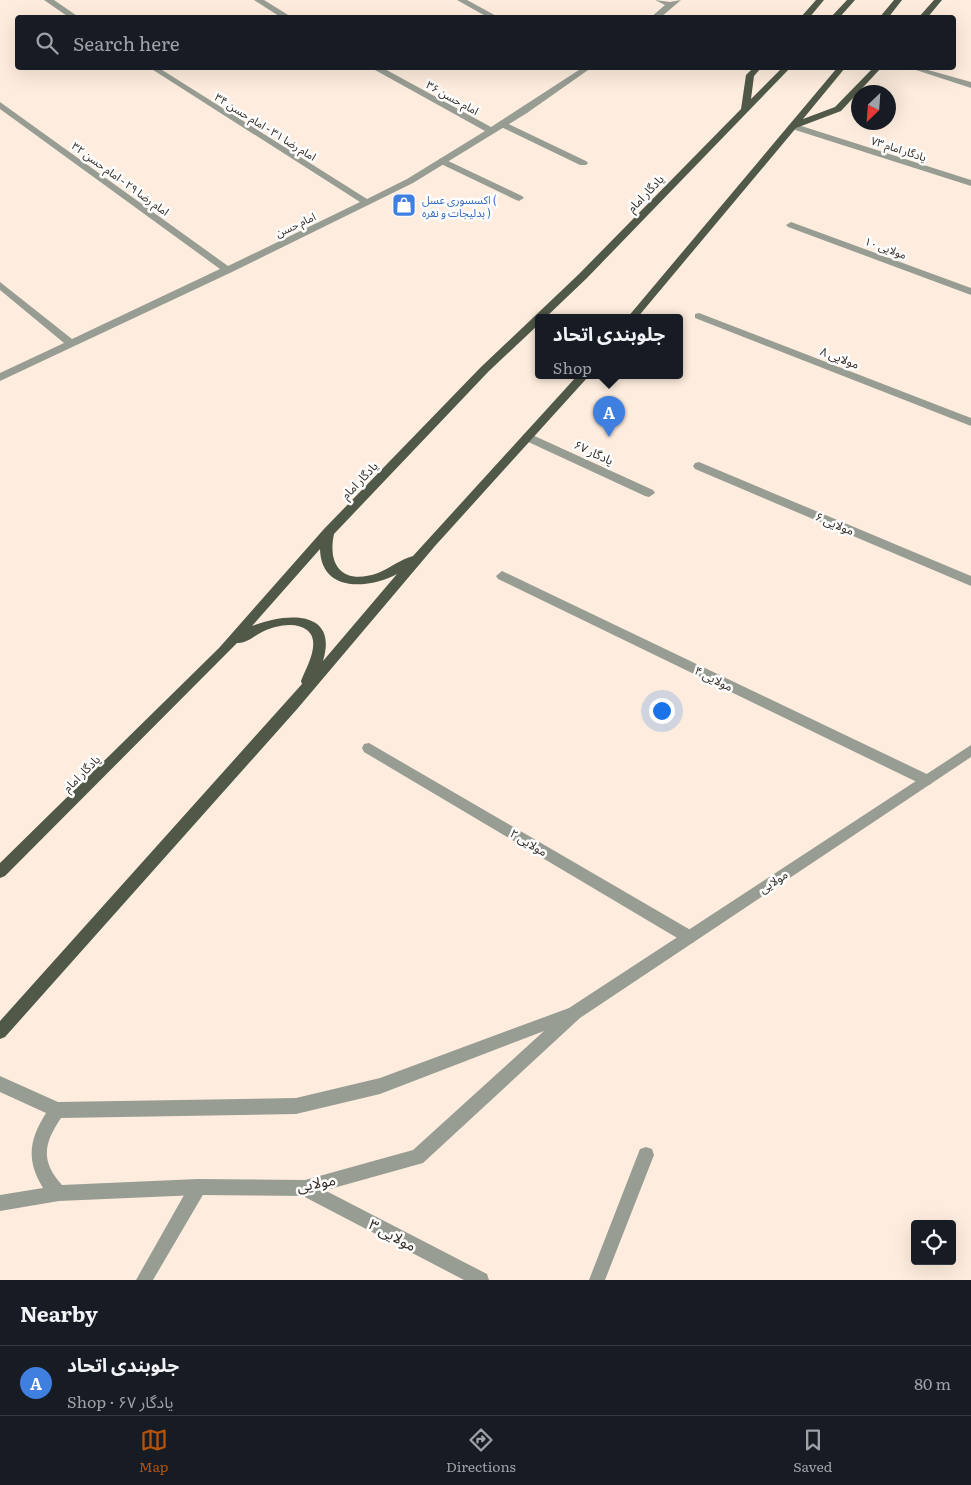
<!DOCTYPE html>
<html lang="en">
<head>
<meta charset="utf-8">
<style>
	:root { --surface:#171b24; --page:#242831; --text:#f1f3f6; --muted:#9ea1a6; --line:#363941; --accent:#b45309 }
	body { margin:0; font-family:Literata,"Noto Sans Arabic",serif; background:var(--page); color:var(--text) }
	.controls { position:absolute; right:15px; bottom:15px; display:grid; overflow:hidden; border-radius:5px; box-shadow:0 5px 20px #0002 }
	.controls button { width:45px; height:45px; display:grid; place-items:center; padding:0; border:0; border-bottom:1px solid var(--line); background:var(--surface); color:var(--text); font:25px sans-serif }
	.compass { position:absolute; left:851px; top:85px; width:45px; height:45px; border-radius:50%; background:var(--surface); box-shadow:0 5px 20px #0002; rotate:205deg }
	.you { position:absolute; left:661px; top:710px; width:18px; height:18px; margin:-12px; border:4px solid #fff; border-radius:50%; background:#1a73e8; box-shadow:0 0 0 8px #1a73e833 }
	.badge { display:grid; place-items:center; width:32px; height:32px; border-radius:50%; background:var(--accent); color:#fff; font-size:16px; font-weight:700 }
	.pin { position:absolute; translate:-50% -41px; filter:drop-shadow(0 1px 2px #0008) }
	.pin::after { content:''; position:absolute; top:26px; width:18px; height:15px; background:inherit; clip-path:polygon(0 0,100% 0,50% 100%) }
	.popup { position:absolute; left:535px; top:314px; width:148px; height:65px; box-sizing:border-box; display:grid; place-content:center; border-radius:5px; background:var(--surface); filter:drop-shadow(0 1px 4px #0005); font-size:16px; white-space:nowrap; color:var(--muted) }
	.popup b { font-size:19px; color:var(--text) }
	.popup::after { content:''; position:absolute; left:50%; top:100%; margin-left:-10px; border:10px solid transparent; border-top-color:var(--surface) }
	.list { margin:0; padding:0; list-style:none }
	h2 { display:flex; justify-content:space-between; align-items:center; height:65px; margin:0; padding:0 20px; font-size:21px }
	h2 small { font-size:16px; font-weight:400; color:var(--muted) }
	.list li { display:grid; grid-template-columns:32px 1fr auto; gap:15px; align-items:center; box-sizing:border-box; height:70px; padding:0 20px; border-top:1px solid var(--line) }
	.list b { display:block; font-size:19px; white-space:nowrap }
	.list p { margin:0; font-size:16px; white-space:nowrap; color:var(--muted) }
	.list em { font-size:16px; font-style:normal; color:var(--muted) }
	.icon { flex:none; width:28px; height:28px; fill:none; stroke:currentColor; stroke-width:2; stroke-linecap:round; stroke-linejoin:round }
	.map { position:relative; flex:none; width:971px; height:1280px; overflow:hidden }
	.search { position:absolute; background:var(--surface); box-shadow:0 5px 20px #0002; left:15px; right:15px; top:15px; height:55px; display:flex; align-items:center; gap:12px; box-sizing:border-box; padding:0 18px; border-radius:5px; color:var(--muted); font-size:19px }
	.sheet { height:135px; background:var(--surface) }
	nav { display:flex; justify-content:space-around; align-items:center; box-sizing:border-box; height:70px; border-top:1px solid var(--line); background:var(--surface); font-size:14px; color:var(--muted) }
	nav a { display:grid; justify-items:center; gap:2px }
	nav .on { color:var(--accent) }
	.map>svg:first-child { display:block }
</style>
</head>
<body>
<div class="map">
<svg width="971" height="1280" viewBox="0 0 971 1280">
	<rect width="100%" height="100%" fill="#feedde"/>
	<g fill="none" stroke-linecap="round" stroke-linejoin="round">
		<path fill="#989d93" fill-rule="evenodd" d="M502 121 586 161 588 163 586 165H580L499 126V122Z
			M442 158 522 196 524 198 519 201 516 200 439 163V159Z
			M646 1147 652 1149 654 1155 605 1280H589L640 1149Z"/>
		<path fill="#989d93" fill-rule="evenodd" d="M44 0H54L80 18H70Z
			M254 0H264L293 18H282Z
			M457 0H467L500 18H489Z
			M655 0 670 2 681 0 660 18H650L665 5Z
			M150 68H159L367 199 407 179 485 131 375 70 374 68H383L491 127 582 68H591L527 113 413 183 232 272 0 381V373L64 343 0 290V282L72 339 220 269 0 109V102L228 266 360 202Z
			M910 68H921L971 82V88Z
			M792 123 971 180V186L789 128 788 126Z
			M791 222 971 288V295L788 227 786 225Z
			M699 313 971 418V426L695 318V314Z
			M528 433 653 490 655 493 649 497 645 496 524 440 522 437 524 434Z
			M699 462 971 576V586L695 469 693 466 695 463Z
			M502 571 931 776 933 780 931 784 926 786 921 784 498 579 496 576Z
			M369 743 694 932 696 937 694 942 689 944 684 942 364 752 362 748 364 744Z
			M198 1179 204 1181 206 1187 204 1193 153 1280H136L192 1181Z
			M305 1180 487 1274 489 1280H464L299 1194 297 1188 299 1182Z"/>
		<path fill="#989d93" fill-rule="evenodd" d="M971 745V757L580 1018 423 1163 305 1196 198 1195 59 1201 0 1211V1195L43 1188C26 1160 29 1140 46 1113L0 1092V1076L58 1102 296 1098 380 1078 569 1008ZM544 1031 413 1150 305 1180 198 1179 62 1185C40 1161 44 1143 61 1118L296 1114 380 1094Z"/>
		<path fill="#505948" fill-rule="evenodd" d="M816 0H824L809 18H800Z
			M847 0H855L839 18H830Z
			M894 0H902L888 18H879Z
			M934 0H942L927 18H918Z
			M753 68H761L754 76 751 99 782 68H790L587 278 545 318H539V324L489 371 334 534C327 567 344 585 378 573 390 568 401 559 413 556L577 376H588L587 378 435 546 298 708 5 1037 0 1039V1021L302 684 301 681C306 668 322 642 307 630 295 621 275 626 262 632 254 636 246 644 237 643L5 876 0 878V863L219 648 324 529 481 367 579 274 741 109 746 75ZM320 549C321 593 369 589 397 574L323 661C339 608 284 613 252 626Z
			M837 68H845L803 119 835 107 873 68H881L841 111 796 128 637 318H627Z"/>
	</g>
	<defs>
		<g id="shop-square" transform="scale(1.25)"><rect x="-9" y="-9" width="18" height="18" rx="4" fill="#3f7fe0" stroke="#fdfdfd"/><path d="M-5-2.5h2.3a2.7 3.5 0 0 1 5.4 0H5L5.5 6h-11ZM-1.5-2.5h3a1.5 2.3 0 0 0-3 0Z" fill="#fff"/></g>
	</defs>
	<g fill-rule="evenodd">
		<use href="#shop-square" x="404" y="205"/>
	</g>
	<g text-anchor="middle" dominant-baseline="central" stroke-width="5" stroke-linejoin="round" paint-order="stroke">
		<g font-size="11" fill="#332c25" stroke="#fdfdfd">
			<text transform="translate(453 97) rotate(29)">امام حسن ۳۶</text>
			<text transform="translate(266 126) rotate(32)">امام رضا ۳۱ - امام حسن ۳۴</text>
			<text transform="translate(899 148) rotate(18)">یادگار امام ۷۳</text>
			<text transform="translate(121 178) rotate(36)">امام رضا ۲۹ - امام حسن ۳۲</text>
			<text transform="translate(295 224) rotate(-25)">امام حسن</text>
			<text transform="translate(886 247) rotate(20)">مولایی ۱۰</text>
		</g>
		<g font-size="11" fill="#366cbe" stroke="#fdfdfd" text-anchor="start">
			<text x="422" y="199">اکسسوری عسل (<tspan x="422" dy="13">بدلیجات و نقره )</tspan></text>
		</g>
		<g font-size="12" fill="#332c25" stroke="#fdfdfd">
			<text transform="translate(645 193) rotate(-46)">یادگار امام</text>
			<text transform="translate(840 357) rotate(21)">مولایی ۸</text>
			<text transform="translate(594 452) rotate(25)">یادگار ۶۷</text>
			<text transform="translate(359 480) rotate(-46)">یادگار امام</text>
			<text transform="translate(835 523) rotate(23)">مولایی ۶</text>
			<text transform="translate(714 678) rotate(26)">مولایی ۴</text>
			<text transform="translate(81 773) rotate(-45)">یادگار امام</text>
			<text transform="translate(529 842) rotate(31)">مولایی ۲</text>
			<text transform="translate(773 881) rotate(-33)">مولایی</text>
		</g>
		<g font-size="15" fill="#332c25" stroke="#fdfdfd">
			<text transform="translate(316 1182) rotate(-11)">مولایی</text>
			<text transform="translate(393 1234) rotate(28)">مولایی ۳</text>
		</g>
	</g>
</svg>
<div class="controls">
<button><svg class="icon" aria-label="locate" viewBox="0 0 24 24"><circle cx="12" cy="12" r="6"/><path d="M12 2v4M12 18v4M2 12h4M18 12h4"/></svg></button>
</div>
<svg class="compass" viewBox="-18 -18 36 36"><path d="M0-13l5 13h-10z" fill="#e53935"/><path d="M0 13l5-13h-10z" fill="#9ea1a6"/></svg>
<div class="you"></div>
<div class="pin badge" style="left:609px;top:437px;background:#3f7fe0">A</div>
<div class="popup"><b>جلوبندی اتحاد</b>Shop</div>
<div class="search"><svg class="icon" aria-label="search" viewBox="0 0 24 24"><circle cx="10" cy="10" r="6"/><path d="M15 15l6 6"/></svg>Search here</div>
</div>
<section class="sheet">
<h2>Nearby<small></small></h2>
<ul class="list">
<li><span class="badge" style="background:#3f7fe0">A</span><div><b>جلوبندی اتحاد</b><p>Shop · یادگار ۶۷</p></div><em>80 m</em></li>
</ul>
</section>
<nav>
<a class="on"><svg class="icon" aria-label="map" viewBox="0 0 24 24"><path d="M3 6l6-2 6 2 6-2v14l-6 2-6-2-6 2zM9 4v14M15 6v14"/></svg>Map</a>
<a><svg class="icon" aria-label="directions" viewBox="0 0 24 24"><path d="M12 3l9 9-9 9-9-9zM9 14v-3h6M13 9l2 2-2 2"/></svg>Directions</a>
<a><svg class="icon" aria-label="saved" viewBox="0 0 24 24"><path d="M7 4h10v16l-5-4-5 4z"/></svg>Saved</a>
</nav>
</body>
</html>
